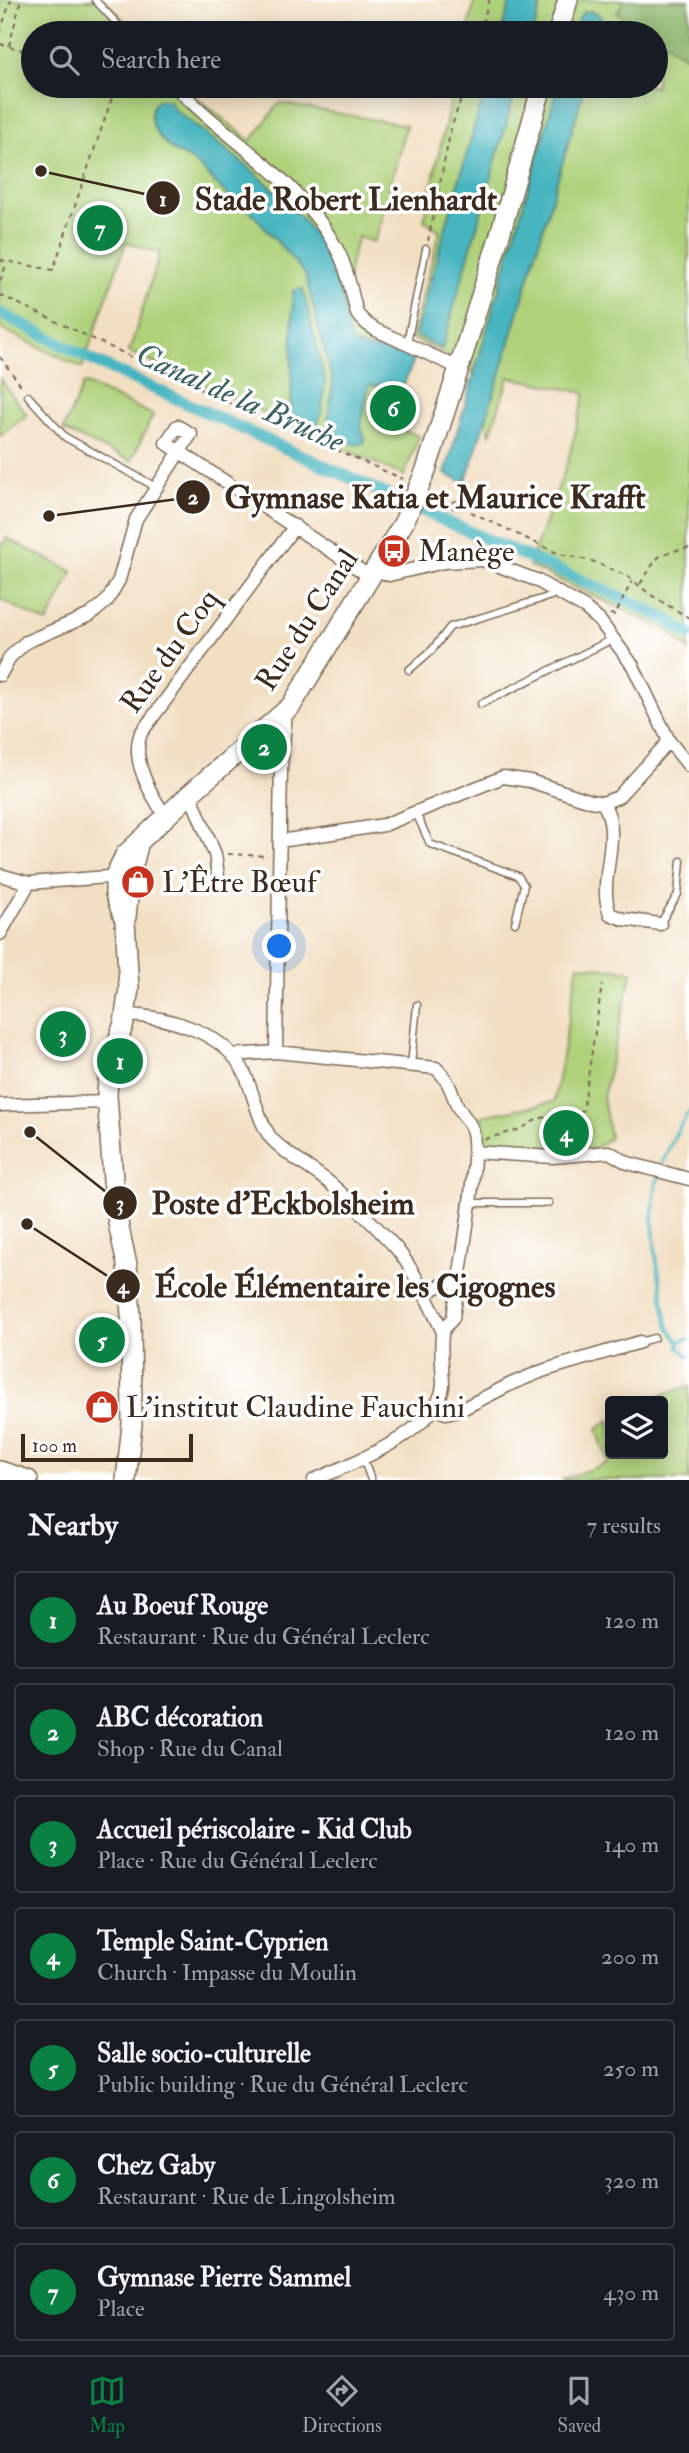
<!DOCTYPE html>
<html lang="en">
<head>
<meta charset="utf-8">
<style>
	:root { --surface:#171b24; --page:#242831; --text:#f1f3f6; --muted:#9ea1a6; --line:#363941; --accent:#0b8043 }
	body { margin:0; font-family:"IM FELL Double Pica",serif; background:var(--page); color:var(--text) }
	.controls { position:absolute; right:21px; bottom:21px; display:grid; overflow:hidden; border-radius:7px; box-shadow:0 4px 18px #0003 }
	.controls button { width:63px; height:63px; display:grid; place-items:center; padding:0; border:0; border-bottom:2px solid var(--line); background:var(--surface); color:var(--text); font:35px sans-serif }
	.scale { position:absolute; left:21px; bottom:18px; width:172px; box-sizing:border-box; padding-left:7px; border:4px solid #3b2a1e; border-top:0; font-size:19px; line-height:24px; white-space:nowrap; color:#3b2a1e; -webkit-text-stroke:5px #fff; paint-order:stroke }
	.you { position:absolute; left:280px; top:947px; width:24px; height:24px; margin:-18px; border:5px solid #fff; border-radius:50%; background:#1a73e8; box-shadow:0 0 0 10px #1a73e833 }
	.badge { display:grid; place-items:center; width:46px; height:46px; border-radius:50%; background:var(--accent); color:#fff; font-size:23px; font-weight:700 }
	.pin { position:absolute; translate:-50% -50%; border:4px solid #fff; box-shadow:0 2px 7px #0006 }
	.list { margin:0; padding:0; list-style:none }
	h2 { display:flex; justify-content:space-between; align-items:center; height:91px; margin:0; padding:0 28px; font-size:30px }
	h2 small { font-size:23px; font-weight:400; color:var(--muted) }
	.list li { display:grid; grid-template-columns:46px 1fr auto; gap:21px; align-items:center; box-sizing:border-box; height:98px; margin:0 14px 14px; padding:0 14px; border:2px solid var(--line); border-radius:7px }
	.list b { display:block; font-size:26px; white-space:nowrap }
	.list p { margin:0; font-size:23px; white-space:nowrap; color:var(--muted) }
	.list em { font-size:23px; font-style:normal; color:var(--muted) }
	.icon { flex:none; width:38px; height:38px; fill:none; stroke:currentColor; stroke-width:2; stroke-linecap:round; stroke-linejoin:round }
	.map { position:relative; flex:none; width:689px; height:1480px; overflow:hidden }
	.search { position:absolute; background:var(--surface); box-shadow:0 4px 18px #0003; left:21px; right:21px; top:21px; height:77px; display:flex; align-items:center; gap:18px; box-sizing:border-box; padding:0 24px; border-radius:38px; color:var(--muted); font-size:26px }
	.sheet { height:875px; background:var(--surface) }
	nav { display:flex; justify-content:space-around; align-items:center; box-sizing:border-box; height:98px; border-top:2px solid var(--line); background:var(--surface); font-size:19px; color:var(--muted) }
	nav a { display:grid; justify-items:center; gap:4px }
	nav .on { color:var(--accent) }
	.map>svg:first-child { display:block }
</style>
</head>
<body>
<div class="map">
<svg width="689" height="1480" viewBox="0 0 689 1480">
	<rect width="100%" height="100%" fill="#fff"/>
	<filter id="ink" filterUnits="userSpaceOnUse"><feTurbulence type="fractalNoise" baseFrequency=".0143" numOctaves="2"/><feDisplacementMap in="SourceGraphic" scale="14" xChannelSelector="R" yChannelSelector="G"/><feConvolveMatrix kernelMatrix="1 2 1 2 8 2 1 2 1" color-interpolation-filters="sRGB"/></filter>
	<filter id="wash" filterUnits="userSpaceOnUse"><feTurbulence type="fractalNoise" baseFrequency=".00686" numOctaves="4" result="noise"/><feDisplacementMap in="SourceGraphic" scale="28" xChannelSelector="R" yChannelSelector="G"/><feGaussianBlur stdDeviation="1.57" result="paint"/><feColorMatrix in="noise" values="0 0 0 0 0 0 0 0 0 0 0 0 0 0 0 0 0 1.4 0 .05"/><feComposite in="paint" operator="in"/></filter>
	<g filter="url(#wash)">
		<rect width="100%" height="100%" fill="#f2dfc2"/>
		<path fill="#afd17a" stroke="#757e4c" stroke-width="2" d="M0 0H105L136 33H33V86H182L251 141 279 103 406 125 378 232 373 242 358 237 351 260 346 291 356 329 389 342 369 417 419 436 404 476 129 352 160 253 126 242 82 368 0 328Z
			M475 0H624L617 13 649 33H467Z
			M656 37 685 56H689V650L668 630 529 566 568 461 585 393 509 377 490 434 471 366 411 338 440 231 424 220 454 86H656Z
			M0 379 27 415 0 436Z
			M84 383 153 415 131 461 63 430Z
			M6 538 73 572 47 623 0 599V549Z
			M578 965 632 971 603 1097 610 1138 593 1149 565 1153 487 1148 482 1116 554 1102Z
			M689 1386V1480H561L608 1463 597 1429 610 1420V1454H663V1401H643Z"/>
		<path fill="#8bb36a" stroke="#636e44" stroke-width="2" d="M624 0H689V56H685L656 37V33H649L617 13Z"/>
		<path fill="#46b5c0" stroke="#40706f" stroke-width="2" d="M511 0H542L533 33H501Z
			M590 11 600 16 603 27 601 33H573L582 13Z
			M486 86H517L442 349 415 335Z
			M558 86H585L500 375 465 483 445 474Z
			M157 100H168L174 109C228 153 295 195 329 258 343 284 342 315 352 342 365 353 396 348 413 357L414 360 402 388 370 385 368 388 361 427 365 439 364 443 356 445 338 438 328 419 333 383 305 274 247 207C225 199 211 175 193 161 187 157 179 155 173 150 158 139 142 117 157 100Z
			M303 289 325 381 322 411 318 425 291 415 293 291Z"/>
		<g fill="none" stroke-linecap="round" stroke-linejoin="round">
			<path stroke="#46b5c0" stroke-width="3.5" d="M689 1111C646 1181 648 1213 662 1292 665 1310 665 1329 679 1341V1348L689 1356
				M679 1341 689 1339"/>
			<path stroke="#46b5c0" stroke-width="12" d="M0 313 98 363 445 521 636 604 666 619 689 634"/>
		</g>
	</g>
	<g filter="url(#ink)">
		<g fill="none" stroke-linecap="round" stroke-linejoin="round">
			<g stroke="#7b6957" stroke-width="9">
				<path id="lane" d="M95 0 126 33
					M407 343 426 249
					M28 396 65 437 156 487
					M455 505 480 501
					M409 670 432 650 450 627 551 596 556 591
					M481 704 613 639
					M416 813 430 844 518 876 524 885 515 923
					M660 924 678 894 681 861
					M411 1065 417 1005
					M470 1203H549
					M640 1342 654 1338
					M363 1458 371 1480"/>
			</g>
			<g stroke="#7b6957" stroke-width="15">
				<path id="street" d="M175 86C228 142 303 180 339 253 348 271 352 294 357 314L367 324 376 330 459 368
					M375 569 389 575 444 562 483 560 536 580 585 608 600 621 633 666 669 741 689 766
					M0 675 10 657 26 642 90 615 107 601 119 580 136 519 191 434 177 426 166 443 180 452 363 572 370 576
					M190 794 215 854 219 883
					M603 803C624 837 596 879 610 914L623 919 660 924
					M166 817C151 795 130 760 141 733L295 526
					M280 841 384 825 503 777 530 781 591 801 603 803 618 797 669 741
					M0 875 29 883 121 876
					M0 934 29 883
					M125 1015C167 1016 226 1032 245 1074 253 1092 259 1123 271 1138 288 1157 312 1168 331 1184 353 1204 376 1226 396 1248 416 1272 429 1304 443 1332
					M276 1052 281 767 286 712
					M234 1055 276 1052 436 1068C449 1081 450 1088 457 1105 461 1113 467 1119 471 1127 483 1148 457 1287 453 1318 450 1322 445 1327 443 1331 439 1343 443 1371 443 1385 440 1431 350 1464 314 1480
					M0 1105 107 1102
					M474 1152 553 1157 609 1152 628 1163 689 1179
					M423 1293 459 1278
					M436 1408 446 1413 460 1410 513 1383 545 1370 640 1342"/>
			</g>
			<g stroke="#7b6957" stroke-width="22">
				<path id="secondary" d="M558 33 568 0
					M126 917 130 876 138 846
					M0 1471 28 1480
					M126 1480 132 1424 131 1315 127 1265 118 1223 113 1180 107 1095 109 1067 124 1023 129 988 125 921 115 894V876L125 855 190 794 291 706 404 522 426 470 459 368 501 231 542 86"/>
			</g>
			<path stroke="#7b6957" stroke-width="2" stroke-dasharray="5 5" stroke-linecap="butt" d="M0 32 11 0
				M480 33 489 0
				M0 44 33 53
				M9 46 21 0
				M428 241 451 129 465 86
				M0 260 53 270 116 86
				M0 281 7 263
				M0 295 240 408 403 479
				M0 357 22 387
				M434 494 447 501
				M471 512 559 554 592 561 627 576 651 595 689 618
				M640 584C660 556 652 554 689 548
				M610 614 615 615 632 581
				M228 854 268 856
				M485 1139 521 1129 539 1118 578 1115 583 1110 602 985"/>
			<use href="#lane" stroke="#fff" stroke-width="6"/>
			<use href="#street" stroke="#fff" stroke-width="12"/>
			<use href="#secondary" stroke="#fff" stroke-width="19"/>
		</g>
	</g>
	<defs>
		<g id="bus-disc" transform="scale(1.75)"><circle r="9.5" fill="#c8321e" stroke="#fff"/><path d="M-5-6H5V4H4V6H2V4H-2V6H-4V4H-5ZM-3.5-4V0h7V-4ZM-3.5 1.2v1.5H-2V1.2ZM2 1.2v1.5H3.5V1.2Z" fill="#fff"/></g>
		<g id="shop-disc" transform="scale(1.75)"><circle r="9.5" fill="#c8321e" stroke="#fff"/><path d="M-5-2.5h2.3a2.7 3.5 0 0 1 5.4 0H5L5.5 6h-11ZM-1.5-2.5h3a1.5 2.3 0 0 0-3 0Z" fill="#fff"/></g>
	</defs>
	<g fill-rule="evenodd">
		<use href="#bus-disc" x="394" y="551"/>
		<use href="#shop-disc" x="138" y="882"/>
		<use href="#shop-disc" x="102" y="1407"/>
	</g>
	<g text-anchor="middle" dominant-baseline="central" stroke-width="7" stroke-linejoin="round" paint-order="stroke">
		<g font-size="30" fill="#3b2a1e" stroke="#fff" text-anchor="start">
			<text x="418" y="551">Manège</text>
			<text x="162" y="882">L'Être Bœuf</text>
			<text x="126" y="1407">L'institut Claudine Fauchini</text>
		</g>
		<g font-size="30" fill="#3b2a1e" stroke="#fff">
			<text transform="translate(307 620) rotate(-57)">Rue du Canal</text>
			<text transform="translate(170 651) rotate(-54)">Rue du Coq</text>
		</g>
		<g font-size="32" font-style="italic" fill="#3f625f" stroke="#fff">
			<text transform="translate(240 398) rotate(24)">Canal de la Bruche</text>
		</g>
	</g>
	<path fill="none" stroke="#3b2a1e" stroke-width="2.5" d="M41 171L163 198M49 516L193 497M30 1132L120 1203M27 1224L123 1286"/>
	<g fill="#3b2a1e" stroke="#fff" stroke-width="2.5">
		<circle cx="41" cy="171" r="7"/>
		<circle cx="49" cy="516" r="7"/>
		<circle cx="30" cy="1132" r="7"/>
		<circle cx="27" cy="1224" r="7"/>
		<circle cx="163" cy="198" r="18"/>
		<circle cx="193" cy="497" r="18"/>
		<circle cx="120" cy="1203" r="18"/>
		<circle cx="123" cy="1286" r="18"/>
	</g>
	<g font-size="21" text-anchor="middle" font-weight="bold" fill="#fff">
		<text x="163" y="206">1</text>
		<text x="193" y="504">2</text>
		<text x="120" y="1210">3</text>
		<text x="123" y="1293">4</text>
	</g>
	<g font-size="32" text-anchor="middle" font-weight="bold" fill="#3b2a1e" stroke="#fff" stroke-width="7" stroke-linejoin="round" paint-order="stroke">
		<text x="346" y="210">Stade Robert Lienhardt</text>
		<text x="435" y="508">Gymnase Katia et Maurice Krafft</text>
		<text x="283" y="1214">Poste d'Eckbolsheim</text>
		<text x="355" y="1297">École Élémentaire les Cigognes</text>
	</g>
</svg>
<div class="controls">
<button><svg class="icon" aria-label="layers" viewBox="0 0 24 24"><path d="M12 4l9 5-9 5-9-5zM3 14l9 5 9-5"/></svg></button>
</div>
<div class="scale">100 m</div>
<div class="you"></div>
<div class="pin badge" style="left:120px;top:1061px">1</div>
<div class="pin badge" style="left:264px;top:747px">2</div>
<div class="pin badge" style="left:63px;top:1034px">3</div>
<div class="pin badge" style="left:566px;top:1133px">4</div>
<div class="pin badge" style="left:102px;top:1340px">5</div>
<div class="pin badge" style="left:393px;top:408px">6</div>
<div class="pin badge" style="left:100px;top:228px">7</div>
<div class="search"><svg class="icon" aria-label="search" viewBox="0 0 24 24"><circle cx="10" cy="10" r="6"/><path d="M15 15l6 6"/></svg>Search here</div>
</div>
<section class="sheet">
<h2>Nearby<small>7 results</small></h2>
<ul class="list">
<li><span class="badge">1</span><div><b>Au Boeuf Rouge</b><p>Restaurant · Rue du Général Leclerc</p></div><em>120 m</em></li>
<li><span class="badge">2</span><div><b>ABC décoration</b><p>Shop · Rue du Canal</p></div><em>120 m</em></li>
<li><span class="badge">3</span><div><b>Accueil périscolaire - Kid Club</b><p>Place · Rue du Général Leclerc</p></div><em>140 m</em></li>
<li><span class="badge">4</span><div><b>Temple Saint-Cyprien</b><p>Church · Impasse du Moulin</p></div><em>200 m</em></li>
<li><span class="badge">5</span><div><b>Salle socio-culturelle</b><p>Public building · Rue du Général Leclerc</p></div><em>250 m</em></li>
<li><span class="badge">6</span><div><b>Chez Gaby</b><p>Restaurant · Rue de Lingolsheim</p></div><em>320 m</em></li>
<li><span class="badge">7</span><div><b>Gymnase Pierre Sammel</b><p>Place</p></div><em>430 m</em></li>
</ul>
</section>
<nav>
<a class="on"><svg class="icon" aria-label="map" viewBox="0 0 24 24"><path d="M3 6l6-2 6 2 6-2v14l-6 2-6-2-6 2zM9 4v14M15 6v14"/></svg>Map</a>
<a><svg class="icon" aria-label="directions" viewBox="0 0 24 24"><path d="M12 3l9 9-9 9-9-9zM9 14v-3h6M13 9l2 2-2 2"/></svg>Directions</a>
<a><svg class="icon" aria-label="saved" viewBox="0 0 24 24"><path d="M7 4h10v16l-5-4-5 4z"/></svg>Saved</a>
</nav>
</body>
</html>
